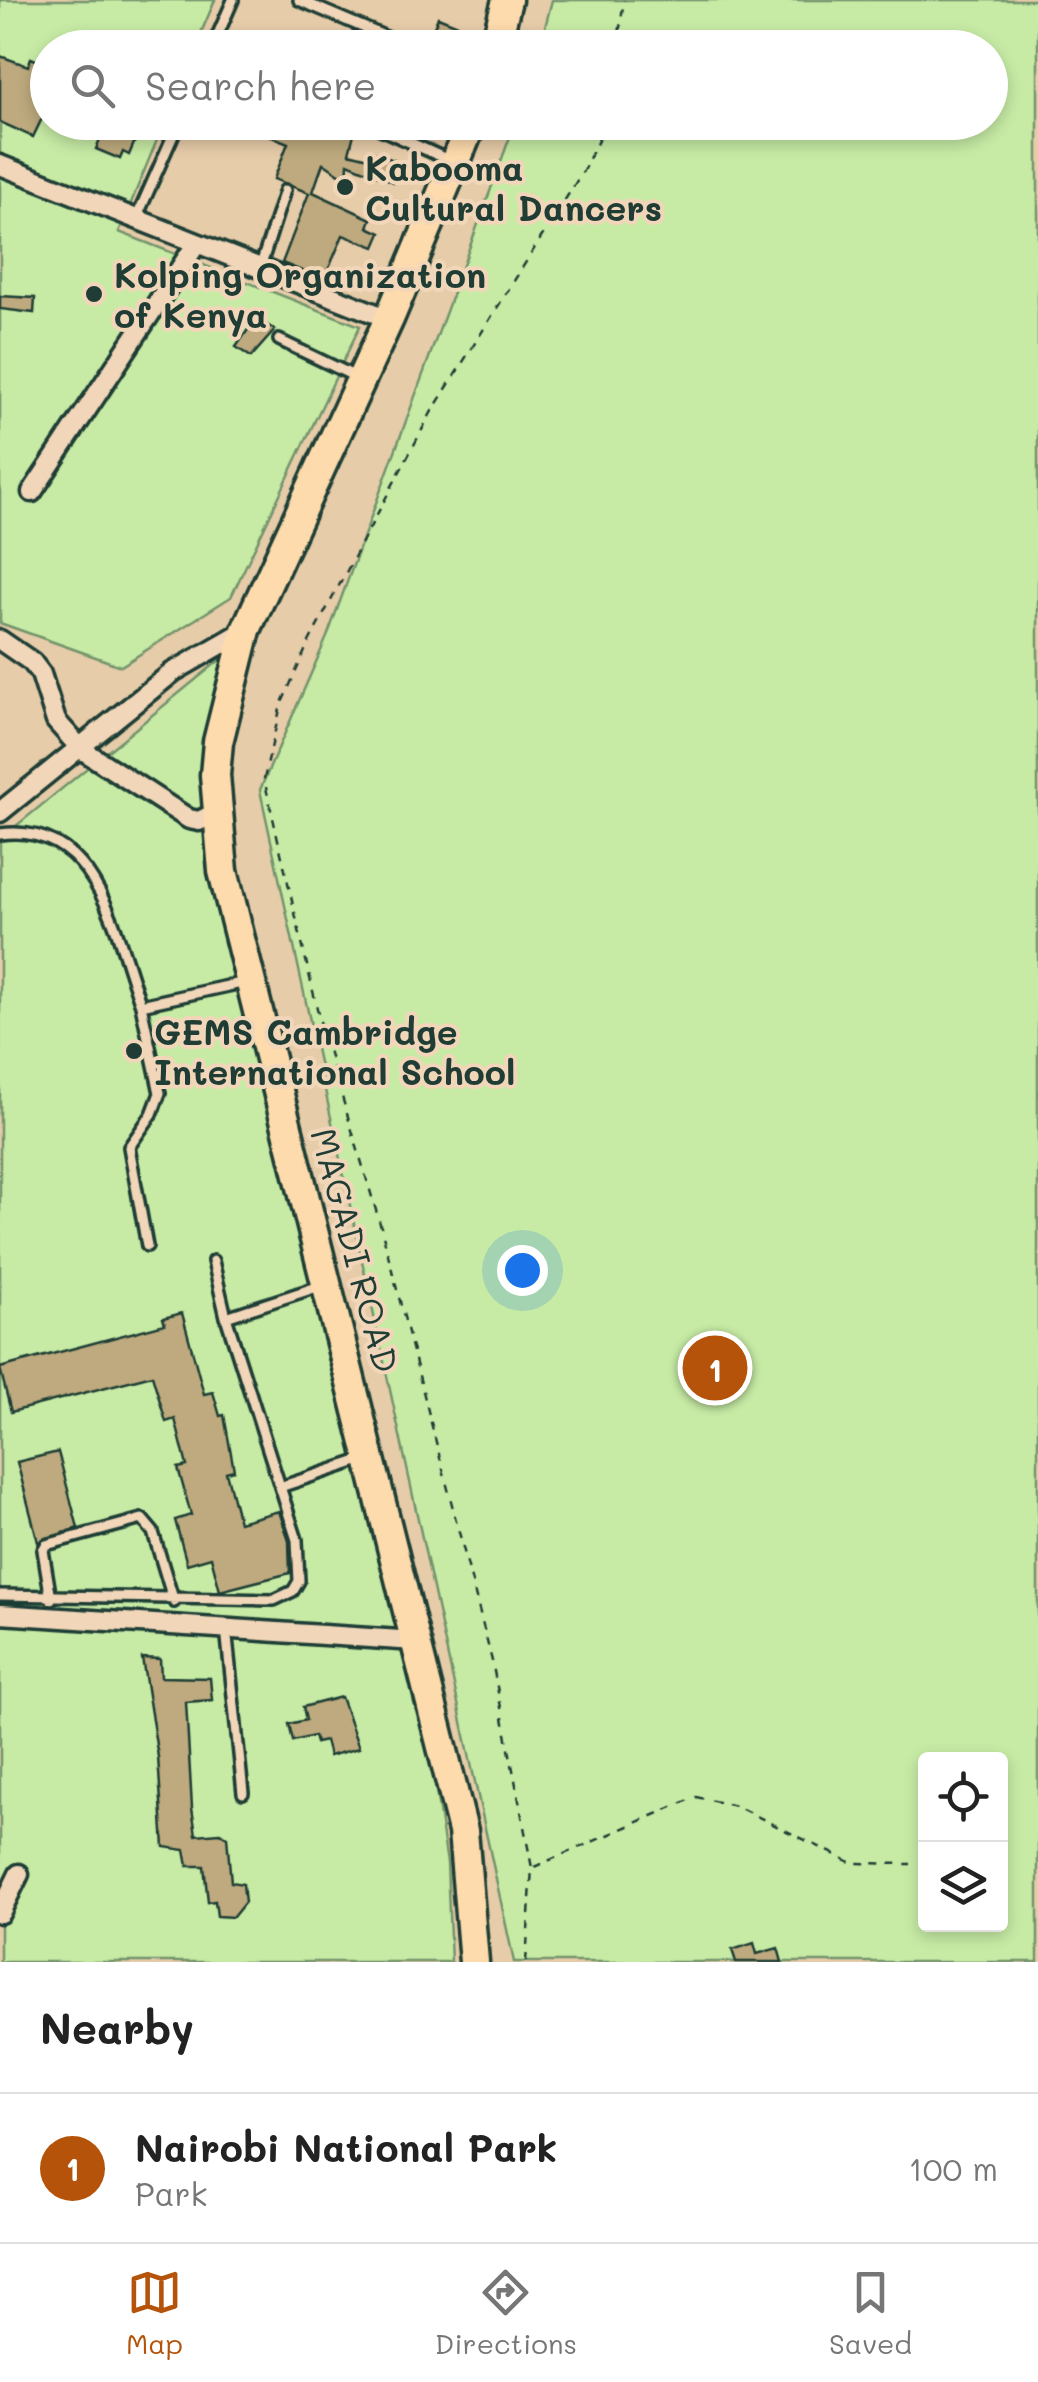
<!DOCTYPE html>
<html lang="en">
<head>
<meta charset="utf-8">
<style>
	:root { --surface:#fff; --page:#f6f6f6; --text:#222; --muted:#767676; --line:#e0e0e0; --accent:#b45309 }
	body { margin:0; font-family:Mali,sans-serif; background:var(--page); color:var(--text) }
	.controls { position:absolute; right:30px; bottom:30px; display:grid; overflow:hidden; border-radius:10px; box-shadow:0 5px 15px #0003 }
	.controls button { width:90px; height:90px; display:grid; place-items:center; padding:0; border:0; border-bottom:2px solid var(--line); background:var(--surface); color:var(--text); font:50px sans-serif }
	.you { position:absolute; left:522px; top:1270px; width:35px; height:35px; margin:-25px; border:8px solid #fff; border-radius:50%; background:#1a73e8; box-shadow:0 0 0 15px #1a73e833 }
	.badge { display:grid; place-items:center; width:65px; height:65px; border-radius:50%; background:var(--accent); color:#fff; font-size:32px; font-weight:700 }
	.pin { position:absolute; translate:-50% -50%; border:5px solid #fff; box-shadow:0 2px 10px #0006 }
	.list { margin:0; padding:0; list-style:none }
	h2 { display:flex; justify-content:space-between; align-items:center; height:130px; margin:0; padding:0 40px; font-size:42px }
	h2 small { font-size:32px; font-weight:400; color:var(--muted) }
	.list li { display:grid; grid-template-columns:65px 1fr auto; gap:30px; align-items:center; box-sizing:border-box; height:150px; padding:0 40px; border-top:2px solid var(--line) }
	.list b { display:block; font-size:38px; white-space:nowrap }
	.list p { margin:0; font-size:32px; white-space:nowrap; color:var(--muted) }
	.list em { font-size:32px; font-style:normal; color:var(--muted) }
	.icon { flex:none; width:55px; height:55px; fill:none; stroke:currentColor; stroke-width:2; stroke-linecap:round; stroke-linejoin:round }
	.map { position:relative; flex:none; width:1038px; height:1962px; overflow:hidden }
	.search { position:absolute; background:var(--surface); box-shadow:0 5px 15px #0003; left:30px; right:30px; top:30px; height:110px; display:flex; align-items:center; gap:25px; box-sizing:border-box; padding:0 35px; border-radius:55px; color:var(--muted); font-size:38px }
	.sheet { height:280px; background:var(--surface) }
	nav { display:flex; justify-content:space-around; align-items:center; box-sizing:border-box; height:140px; border-top:2px solid var(--line); background:var(--surface); font-size:28px; color:var(--muted) }
	nav a { display:grid; justify-items:center; gap:5px }
	nav .on { color:var(--accent) }
	.map>svg:first-child { display:block }
</style>
</head>
<body>
<div class="map">
<svg width="1038" height="1962" viewBox="0 0 1038 1962">
	<rect width="100%" height="100%" fill="#e7cca9"/>
	<filter id="ink" filterUnits="userSpaceOnUse"><feTurbulence type="fractalNoise" baseFrequency=".01" numOctaves="2"/><feDisplacementMap in="SourceGraphic" scale="20" xChannelSelector="R" yChannelSelector="G"/><feConvolveMatrix kernelMatrix="1 2 1 2 8 2 1 2 1" color-interpolation-filters="sRGB"/></filter>
	<g filter="url(#ink)">
		<path fill="#c7eba5" stroke="#73946c" stroke-width="2.5" fill-rule="evenodd" d="M0 0H215L195 47 48 48V122L164 123 119 232 360 326 231 597 121 666 0 623Z
			M552 0H1038V1962H514L260 790 327 637 515 123 990 122V48L540 47ZM926 1760H1000V1924H926Z
			M226 655 202 777 259 1074 434 1778 447 1863 451 1962H0V839Z"/>
		<path fill="#beaa7e" stroke="#1f3d34" stroke-width="2.5" d="M438 17 473 31 468 43 433 30Z
			M0 56 28 66 31 58 48 65V89L40 107 46 110 33 137 0 122Z
			M94 122H143L129 155 123 152 120 159 96 149 100 139 89 135Z
			M236 122H357L349 153 373 159 376 153 401 163 394 182 348 163 347 179 323 163 313 192 371 219 368 227 381 233 375 247 343 235 324 280 282 263 309 193 274 179 288 143Z
			M0 296 35 298 34 313 0 309Z
			M256 318 275 330 251 357 236 347Z
			M182 1313 204 1394 213 1392 220 1416 224 1415 234 1470 226 1472 239 1522 279 1511 289 1541 290 1573 220 1591 211 1557 187 1564 175 1520 191 1515 178 1468 187 1466 175 1419 166 1422 152 1375 11 1412 0 1368 165 1324 163 1318Z
			M58 1452 78 1528 38 1542 17 1462Z
			M142 1658 160 1659 161 1677 210 1678 212 1700 186 1702 192 1808 196 1835 220 1833 227 1837 231 1882 243 1884 245 1902 233 1917 217 1916 215 1901 208 1902 204 1866H188L185 1850 164 1847 158 1757Z
			M341 1697 359 1748 329 1756 325 1741 316 1743 314 1736 293 1741 289 1724 306 1720 303 1707Z
			M754 1943 757 1954 778 1948 782 1962H736L732 1950Z"/>
		<g fill="none" stroke-linecap="round" stroke-linejoin="round">
			<g stroke="#1f3d34" stroke-width="16">
				<path id="service" d="M299 0 412 48
					M212 48 233 0
					M365 122 453 162
					M136 219 179 122
					M260 268 285 190
					M279 340 358 378
					M0 834C98 821 115 934 141 1005
					M147 1246 129 1147 152 1114 160 1093 141 1005 246 982
					M226 1317 323 1285
					M280 1487 367 1458
					M0 1595 274 1600 293 1591 299 1581 297 1540 226 1317 213 1261
					M51 1599 43 1550 46 1545 142 1519 153 1532 174 1602
					M226 1628 243 1793"/>
			</g>
			<g stroke="#1f3d34" stroke-width="25">
				<path id="minor" d="M0 165 389 319
					M32 492 197 243
					M0 640 32 662 41 674 56 721 81 749 189 819 199 821 215 813
					M0 812 173 672 246 630
					M0 1614 416 1641
					M0 1913 19 1874"/>
			</g>
			<g stroke="#1f3d34" stroke-width="35">
				<path id="trunk" d="M495 48 507 0
					M472 122 389 319 246 630 218 742 215 775 223 871 463 1831 474 1962"/>
			</g>
			<path stroke="#1f3d34" stroke-width="2.5" stroke-dasharray="8 8" stroke-linecap="butt" d="M617 48 624 0
				M534 1867 696 1797 736 1806 852 1863 911 1864
				M526 1962 532 1868 492 1661 381 1227 322 1030 264 779 281 705 309 642 431 413 583 171 607 122"/>
			<use href="#service" stroke="#f2d6b9" stroke-width="9"/>
			<use href="#minor" stroke="#f2d6b9" stroke-width="18"/>
			<use href="#trunk" stroke="#fedbac" stroke-width="28"/>
		</g>
	</g>
	<g fill="#1f3d34" stroke="#f2d6b9" stroke-width="4">
		<circle cx="345" cy="187" r="10"/>
		<circle cx="94" cy="294" r="10"/>
		<circle cx="134" cy="1051" r="10"/>
	</g>
	<g text-anchor="middle" dominant-baseline="central" stroke-width="8" stroke-linejoin="round" paint-order="stroke">
		<g font-size="35" font-weight="bold" fill="#1f3d34" stroke="#f2d6b9" text-anchor="start">
			<text x="365" y="167">Kabooma<tspan x="365" dy="40">Cultural Dancers</tspan></text>
			<text x="114" y="274">Kolping Organization<tspan x="114" dy="40">of Kenya</tspan></text>
			<text x="154" y="1031">GEMS Cambridge<tspan x="154" dy="40">International School</tspan></text>
		</g>
		<g font-size="35" fill="#1f3d34" stroke="#f2d6b9">
			<text transform="translate(356 1250) rotate(75)">MAGADI ROAD</text>
		</g>
	</g>
</svg>
<div class="controls">
<button><svg class="icon" aria-label="locate" viewBox="0 0 24 24"><circle cx="12" cy="12" r="6"/><path d="M12 2v4M12 18v4M2 12h4M18 12h4"/></svg></button>
<button><svg class="icon" aria-label="layers" viewBox="0 0 24 24"><path d="M12 4l9 5-9 5-9-5zM3 14l9 5 9-5"/></svg></button>
</div>
<div class="you"></div>
<div class="pin badge" style="left:715px;top:1368px">1</div>
<div class="search"><svg class="icon" aria-label="search" viewBox="0 0 24 24"><circle cx="10" cy="10" r="6"/><path d="M15 15l6 6"/></svg>Search here</div>
</div>
<section class="sheet">
<h2>Nearby<small></small></h2>
<ul class="list">
<li><span class="badge">1</span><div><b>Nairobi National Park</b><p>Park</p></div><em>100 m</em></li>
</ul>
</section>
<nav>
<a class="on"><svg class="icon" aria-label="map" viewBox="0 0 24 24"><path d="M3 6l6-2 6 2 6-2v14l-6 2-6-2-6 2zM9 4v14M15 6v14"/></svg>Map</a>
<a><svg class="icon" aria-label="directions" viewBox="0 0 24 24"><path d="M12 3l9 9-9 9-9-9zM9 14v-3h6M13 9l2 2-2 2"/></svg>Directions</a>
<a><svg class="icon" aria-label="saved" viewBox="0 0 24 24"><path d="M7 4h10v16l-5-4-5 4z"/></svg>Saved</a>
</nav>
</body>
</html>
